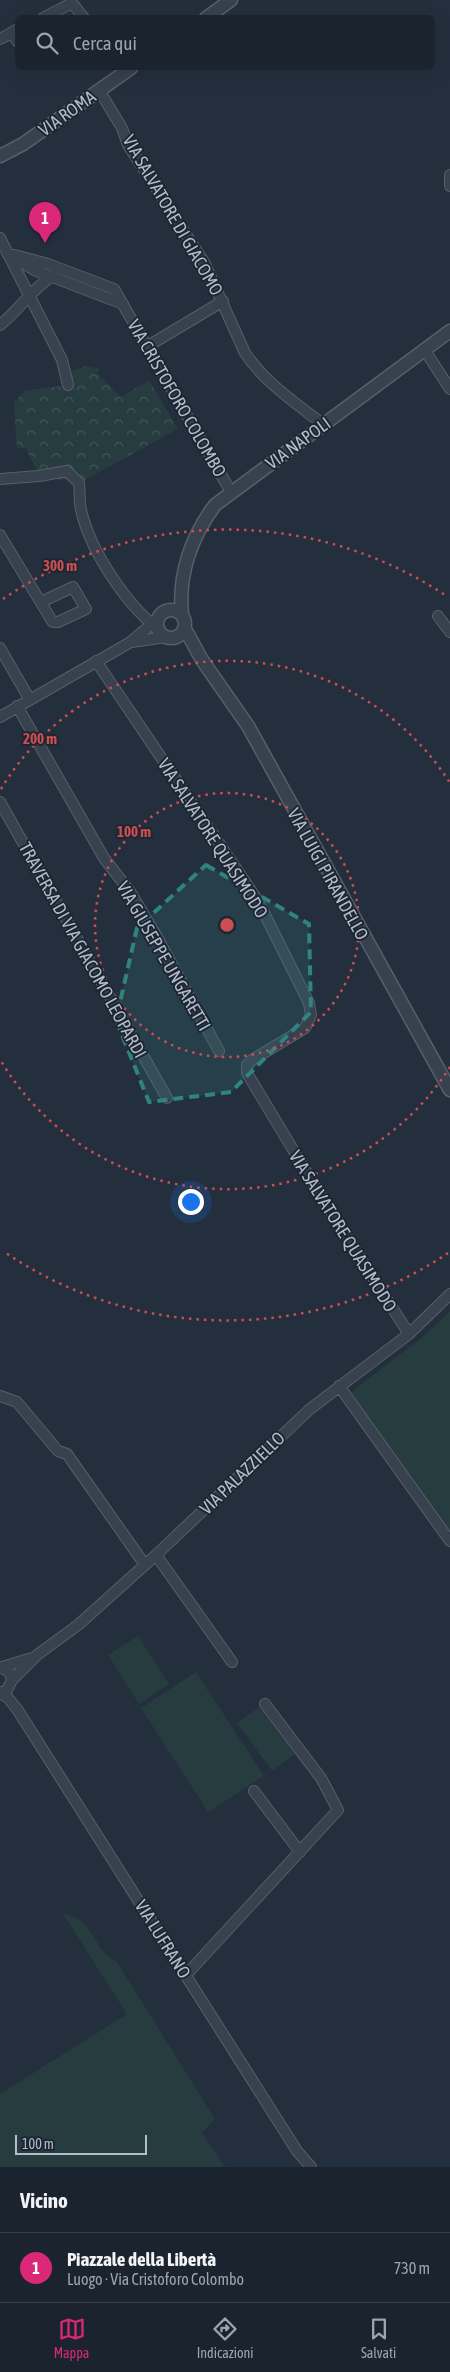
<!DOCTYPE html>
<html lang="it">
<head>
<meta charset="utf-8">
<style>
	:root { --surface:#1b232e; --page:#242b36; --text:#f1f3f6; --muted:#a0a4aa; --line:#39404a; --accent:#db2777 }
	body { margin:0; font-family:"Asap Condensed",sans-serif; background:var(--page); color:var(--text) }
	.scale { position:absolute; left:15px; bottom:12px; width:132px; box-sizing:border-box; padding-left:5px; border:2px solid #b4bcc9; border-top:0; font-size:14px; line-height:18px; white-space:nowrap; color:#b4bcc9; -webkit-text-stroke:4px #1d2633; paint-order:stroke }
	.you { position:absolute; left:190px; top:1201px; width:18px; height:18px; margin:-12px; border:4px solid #fff; border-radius:50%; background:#1a73e8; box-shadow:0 0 0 8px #1a73e833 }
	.badge { display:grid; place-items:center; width:32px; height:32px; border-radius:50%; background:var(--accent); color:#fff; font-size:16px; font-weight:700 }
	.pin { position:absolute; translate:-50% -41px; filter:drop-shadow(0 1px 2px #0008) }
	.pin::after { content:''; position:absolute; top:26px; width:18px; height:15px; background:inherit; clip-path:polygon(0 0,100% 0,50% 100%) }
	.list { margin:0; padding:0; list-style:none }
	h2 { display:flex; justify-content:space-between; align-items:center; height:65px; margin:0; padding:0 20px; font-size:21px }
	h2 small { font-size:16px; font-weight:400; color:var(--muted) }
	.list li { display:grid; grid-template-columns:32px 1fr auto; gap:15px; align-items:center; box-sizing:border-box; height:70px; padding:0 20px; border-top:1px solid var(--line) }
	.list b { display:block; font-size:19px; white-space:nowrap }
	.list p { margin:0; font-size:16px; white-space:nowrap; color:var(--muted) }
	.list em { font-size:16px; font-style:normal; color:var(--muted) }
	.icon { flex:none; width:28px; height:28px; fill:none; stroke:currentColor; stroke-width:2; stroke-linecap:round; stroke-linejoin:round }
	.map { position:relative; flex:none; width:450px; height:2167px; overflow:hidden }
	.search { position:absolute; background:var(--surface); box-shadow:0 5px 20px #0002; left:15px; right:15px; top:15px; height:55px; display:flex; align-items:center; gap:12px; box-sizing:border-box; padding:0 18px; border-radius:8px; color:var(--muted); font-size:19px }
	.sheet { height:135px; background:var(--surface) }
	nav { display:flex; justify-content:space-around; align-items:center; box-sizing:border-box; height:70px; border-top:1px solid var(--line); background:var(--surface); font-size:14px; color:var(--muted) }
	nav a { display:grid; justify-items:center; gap:2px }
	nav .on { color:var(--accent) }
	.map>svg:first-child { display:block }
</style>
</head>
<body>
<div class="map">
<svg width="450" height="2167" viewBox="0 0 450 2167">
	<defs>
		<pattern id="park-crowns" width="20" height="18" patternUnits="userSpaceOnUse" patternTransform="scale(1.25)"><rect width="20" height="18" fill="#263c3f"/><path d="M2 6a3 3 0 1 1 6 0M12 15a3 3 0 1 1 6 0" fill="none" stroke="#435659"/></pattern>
	</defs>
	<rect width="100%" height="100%" fill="#242f3e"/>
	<path fill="#263c3f" d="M450 1311V1536L349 1394 425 1335Z
		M138 1636 169 1684 139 1704 108 1655Z
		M196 1672 264 1776 208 1812 141 1708Z
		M259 1707 295 1754 272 1771 237 1723Z
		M63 1914C96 1919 91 1949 117 1962L215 2119 202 2133 225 2167H0V2094L127 2014Z"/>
	<path fill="url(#park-crowns)" d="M86 366 100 369 97 373 121 397 149 380 178 429 79 483 39 476 26 448H17L14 403 24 391 68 385 66 373Z"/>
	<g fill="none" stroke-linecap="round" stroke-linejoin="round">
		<g stroke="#565f6c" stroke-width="12">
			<path id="minor" d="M43 18 72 3 84 18
				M11 33 18 42
				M0 39 18 29
				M99 90 122 128 128 145 204 262 245 353C265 383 296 403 324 425
				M450 175V186
				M0 238 62 360 68 385
				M7 253 48 264 114 289 231 492
				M15 258 34 270 123 304
				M0 325C19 310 31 290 52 276
				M148 346 223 301
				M424 349 450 389
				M0 479 39 476 67 471 79 483C80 491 79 501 81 510 90 550 125 603 158 629
				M0 535 52 621 53 622H58L86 609 73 587 41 602
				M438 616 450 632
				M132 642 166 637
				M0 648 30 700
				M96 661 258 901 309 1003 311 1015 305 1028 252 1060 247 1065V1073L322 1198 409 1334
				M17 706 104 858 131 893 157 937 219 1051
				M0 717 129 643 158 619
				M0 802 167 1098
				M339 1386 450 1541
				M0 1396 17 1402 58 1451 67 1454 145 1565
				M156 1555 232 1662
				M0 1667 9 1672 12 1680 7 1690 0 1693
				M2 1667 32 1658
				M12 1680 37 1655 78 1625 156 1555 310 1409 409 1334 450 1294
				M0 1693 8 1698 17 1709 297 2151 311 2167
				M254 1791 300 1852
				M186 1975 338 1810 321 1778 265 1704"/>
		</g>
		<g stroke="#565f6c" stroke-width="15">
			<path id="tertiary" d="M206 18 231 0
				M0 156 23 144 131 68
				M157 624a14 14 0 1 1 28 0a14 14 0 1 1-28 0Z
				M182 614C178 575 191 537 215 505L450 331
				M185 629 202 660 248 726 450 1090"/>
		</g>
		<use href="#minor" stroke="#38414e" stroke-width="10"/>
		<use href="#tertiary" stroke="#38414e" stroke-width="12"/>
	</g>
	<path fill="#308480" fill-opacity="0.2" stroke="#308480" stroke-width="4" stroke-dasharray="10 6" stroke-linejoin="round" d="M206 865 309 924 311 1012 231 1092 149 1102 116 1020 137 928Z"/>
	<g fill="none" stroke="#ce4d50" stroke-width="2.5" stroke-dasharray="2.5 5">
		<circle cx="227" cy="925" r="132"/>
		<path d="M450 1067A264 264 0 0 1 1 1061M1 789A264 264 0 0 1 450 783"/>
		<path d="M448 1253A396 396 0 0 1 3 1251M3 599A396 396 0 0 1 448 597"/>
	</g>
	<g text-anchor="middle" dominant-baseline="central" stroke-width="4" stroke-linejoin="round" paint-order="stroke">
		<g font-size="18" fill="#b4bcc9" stroke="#1d2633">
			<text transform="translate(67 113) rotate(-35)">VIA ROMA</text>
			<text transform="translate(173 215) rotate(60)">VIA SALVATORE DI GIACOMO</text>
			<text transform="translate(177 398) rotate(60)">VIA CRISTOFORO COLOMBO</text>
			<text transform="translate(298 443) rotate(-36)">VIA NAPOLI</text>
			<text transform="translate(213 838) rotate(57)">VIA SALVATORE QUASIMODO</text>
			<text transform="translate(328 874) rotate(61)">VIA LUIGI PIRANDELLO</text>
			<text transform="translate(83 950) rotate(61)">TRAVERSA DI VIA GIACOMO LEOPARDI</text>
			<text transform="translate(164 956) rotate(60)">VIA GIUSEPPE UNGARETTI</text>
			<text transform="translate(343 1231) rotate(58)">VIA SALVATORE QUASIMODO</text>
			<text transform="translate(242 1473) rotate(-44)">VIA PALAZZIELLO</text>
			<text transform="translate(163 1939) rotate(58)">VIA LUFRANO</text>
		</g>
	</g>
	<circle cx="227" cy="925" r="8" fill="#ce4d50" stroke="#1d2633" stroke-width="2.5"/>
	<g font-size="15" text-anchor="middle" font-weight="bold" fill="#ce4d50" stroke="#1d2633" stroke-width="4" stroke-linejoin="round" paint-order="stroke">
		<text x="60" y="571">300 m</text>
		<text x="40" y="744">200 m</text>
		<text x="134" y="837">100 m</text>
	</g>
</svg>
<div class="scale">100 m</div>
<div class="you"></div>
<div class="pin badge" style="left:45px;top:243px">1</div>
<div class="search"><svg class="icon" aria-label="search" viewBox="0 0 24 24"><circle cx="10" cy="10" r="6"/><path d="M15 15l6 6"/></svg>Cerca qui</div>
</div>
<section class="sheet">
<h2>Vicino<small></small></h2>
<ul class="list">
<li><span class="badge">1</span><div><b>Piazzale della Libertà</b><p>Luogo · Via Cristoforo Colombo</p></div><em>730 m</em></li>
</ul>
</section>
<nav>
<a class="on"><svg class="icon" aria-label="map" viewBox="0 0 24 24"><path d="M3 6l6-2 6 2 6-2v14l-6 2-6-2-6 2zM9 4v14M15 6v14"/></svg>Mappa</a>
<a><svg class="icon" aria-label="directions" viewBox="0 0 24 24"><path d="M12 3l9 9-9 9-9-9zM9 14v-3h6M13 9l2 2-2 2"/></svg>Indicazioni</a>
<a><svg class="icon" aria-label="saved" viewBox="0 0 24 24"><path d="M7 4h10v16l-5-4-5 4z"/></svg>Salvati</a>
</nav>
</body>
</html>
